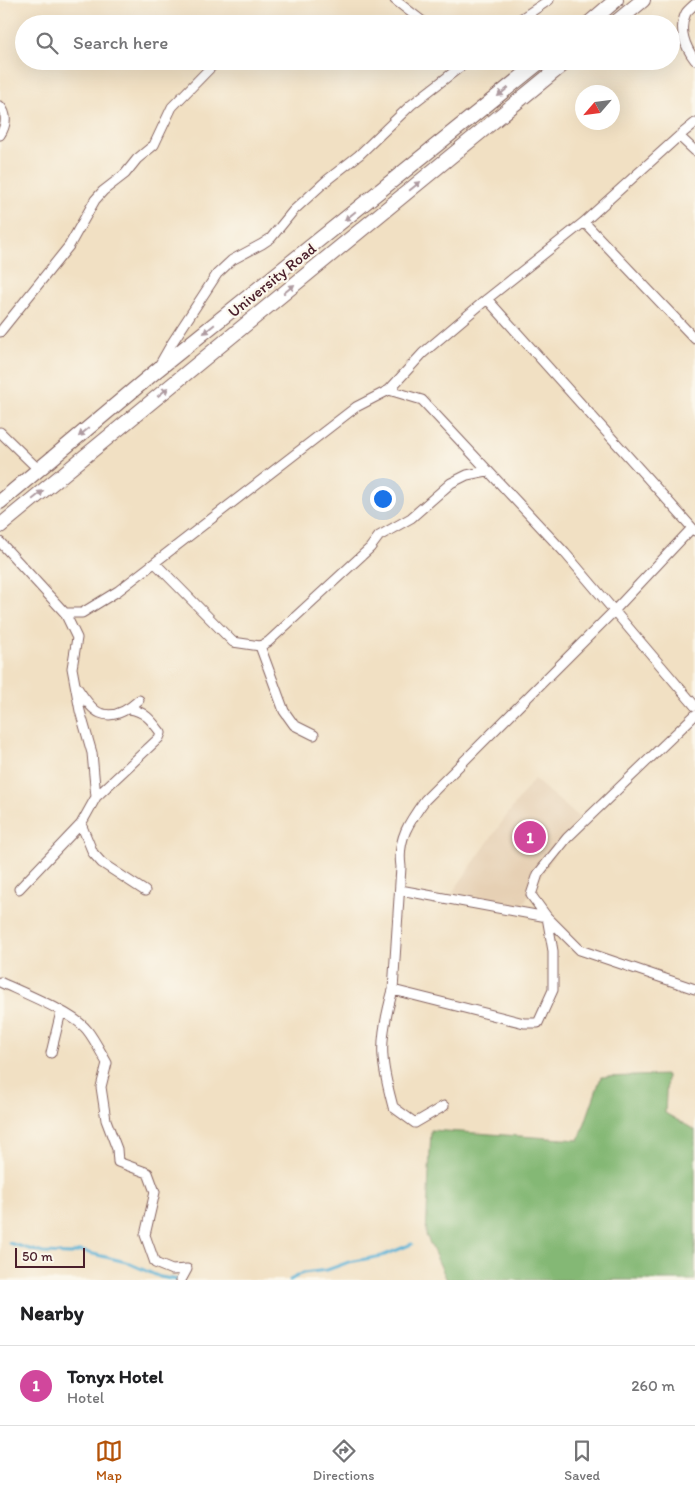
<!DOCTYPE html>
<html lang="en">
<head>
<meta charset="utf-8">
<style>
	:root { --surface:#fff; --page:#f2f2f2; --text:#202124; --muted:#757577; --line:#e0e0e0; --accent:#b45309 }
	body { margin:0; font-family:Itim,sans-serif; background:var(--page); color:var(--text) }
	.compass { position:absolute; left:575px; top:85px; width:45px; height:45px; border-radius:50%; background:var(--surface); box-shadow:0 5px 20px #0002; rotate:242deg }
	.scale { position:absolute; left:15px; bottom:12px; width:70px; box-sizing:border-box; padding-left:5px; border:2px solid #4a1f2b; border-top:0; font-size:14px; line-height:18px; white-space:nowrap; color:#4a1f2b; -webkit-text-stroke:4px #fbf7ec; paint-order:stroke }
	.you { position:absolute; left:382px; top:498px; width:18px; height:18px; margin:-12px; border:4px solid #fff; border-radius:50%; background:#1a73e8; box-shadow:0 0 0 8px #1a73e833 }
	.badge { display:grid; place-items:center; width:32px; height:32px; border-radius:50%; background:var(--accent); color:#fff; font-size:16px; font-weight:700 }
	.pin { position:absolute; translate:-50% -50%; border:2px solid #fff; box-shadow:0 1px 5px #0006 }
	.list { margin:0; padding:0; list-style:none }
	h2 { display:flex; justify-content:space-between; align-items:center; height:65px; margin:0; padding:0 20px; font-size:21px }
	h2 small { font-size:16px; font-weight:400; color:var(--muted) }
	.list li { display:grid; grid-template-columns:32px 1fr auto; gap:15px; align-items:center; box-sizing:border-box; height:80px; padding:0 20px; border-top:1px solid var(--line) }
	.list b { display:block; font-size:19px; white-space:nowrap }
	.list p { margin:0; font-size:16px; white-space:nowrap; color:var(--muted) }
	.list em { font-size:16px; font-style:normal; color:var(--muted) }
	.icon { flex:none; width:28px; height:28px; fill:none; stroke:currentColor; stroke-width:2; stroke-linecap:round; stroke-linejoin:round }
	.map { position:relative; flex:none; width:695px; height:1280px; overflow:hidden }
	.search { position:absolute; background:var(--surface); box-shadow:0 5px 20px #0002; left:15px; right:15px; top:15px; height:55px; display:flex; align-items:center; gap:12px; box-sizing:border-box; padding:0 18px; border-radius:28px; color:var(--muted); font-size:19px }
	.sheet { height:145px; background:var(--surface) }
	nav { display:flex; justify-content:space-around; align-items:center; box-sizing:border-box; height:70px; border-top:1px solid var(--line); background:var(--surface); font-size:14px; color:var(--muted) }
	nav a { display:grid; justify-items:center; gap:2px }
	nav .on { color:var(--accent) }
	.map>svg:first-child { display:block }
</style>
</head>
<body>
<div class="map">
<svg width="695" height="1280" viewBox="0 0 695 1280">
	<rect width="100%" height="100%" fill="#fbf7ec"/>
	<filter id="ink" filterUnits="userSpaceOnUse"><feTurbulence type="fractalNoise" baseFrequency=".02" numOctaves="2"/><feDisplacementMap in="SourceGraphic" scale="10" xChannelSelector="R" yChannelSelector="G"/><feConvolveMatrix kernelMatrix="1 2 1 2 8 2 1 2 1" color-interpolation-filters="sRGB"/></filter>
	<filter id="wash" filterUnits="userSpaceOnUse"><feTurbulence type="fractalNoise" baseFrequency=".0096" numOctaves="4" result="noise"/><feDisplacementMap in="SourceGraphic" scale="20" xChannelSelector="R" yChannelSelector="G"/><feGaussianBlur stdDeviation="1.12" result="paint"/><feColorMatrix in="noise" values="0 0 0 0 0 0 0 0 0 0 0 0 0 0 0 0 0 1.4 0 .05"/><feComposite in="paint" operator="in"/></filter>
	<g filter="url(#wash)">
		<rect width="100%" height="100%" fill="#f1e0c3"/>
		<path fill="#e6d0b4" d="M534 779 583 821 556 852 519 911 452 893 507 815Z"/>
		<path fill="#84b874" stroke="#676c50" d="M667 1075 665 1113 695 1130V1280H447L426 1235 431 1130 579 1140 601 1077Z"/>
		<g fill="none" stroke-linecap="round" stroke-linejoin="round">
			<path stroke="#57b0d5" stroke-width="3" d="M9 1243 43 1253 71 1254 81 1251 126 1262 160 1277 179 1280
				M290 1280 303 1273 327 1270 349 1262 382 1256 412 1244"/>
		</g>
	</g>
	<g filter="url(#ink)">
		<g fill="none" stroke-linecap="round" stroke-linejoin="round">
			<g stroke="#846360" stroke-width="11">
				<path id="minor" d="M395 0 426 24
					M695 4C693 6 688 10 686 13 678 29 685 47 695 60
					M513 24 549 0
					M0 106C8 115 6 126 0 135
					M679 136 695 151
					M584 222 695 339
					M487 299 695 531
					M0 332 69 246 95 200 103 191 125 174 137 159 154 145 172 107 217 61
					M160 364 172 343 217 274 232 260 262 244 271 238 293 211 327 180 359 155 411 105 468 61
					M389 390 422 400 565 553 695 706
					M0 432 38 469
					M0 542 65 613H82L118 591 356 407 389 390 423 353 487 299 584 222 679 136 695 123
					M155 563 233 642 260 646 268 642 370 548 379 536 411 518 451 483 467 475 487 471
					M65 613 77 638 72 668 80 711 92 753 96 797 81 824 93 853 102 863 145 891
					M260 646 284 711 294 725 314 735
					M76 686C82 694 90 709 100 713 114 719 129 709 139 700
					M695 715 567 838 538 874 531 895 547 917 580 950 695 989
					M96 797 159 738 161 733C152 721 145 711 129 709
					M19 889 81 824
					M400 890 547 917
					M547 917 553 951V990L538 1023H524L393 990 401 867C397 839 409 822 425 800L613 612 692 528
					M0 982C21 992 74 1013 87 1030 95 1040 101 1053 107 1063L101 1087 106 1120 117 1149 118 1162 148 1173 155 1192 145 1235 155 1263 172 1270 187 1269
					M393 990C387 1011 381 1035 383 1057 384 1074 389 1091 393 1107L415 1123 444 1106
					M51 1053 61 1012
					M181 1280 187 1269"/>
			</g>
			<g stroke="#846360" stroke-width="16">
				<path id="highway" d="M588 24 616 0
					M614 24 643 0
					M0 502 156 371 541 61
					M0 526 567 61"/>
			</g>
			<use href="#minor" stroke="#fff" stroke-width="9"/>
			<use href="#highway" stroke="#fff" stroke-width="14"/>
		</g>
		<defs><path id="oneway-solid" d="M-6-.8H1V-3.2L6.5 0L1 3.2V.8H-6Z" transform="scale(1.25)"/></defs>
		<g fill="#ae9aa0">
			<use href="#oneway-solid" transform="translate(503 92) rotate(141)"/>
			<use href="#oneway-solid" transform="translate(415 186) rotate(-39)"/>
			<use href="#oneway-solid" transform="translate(350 216) rotate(141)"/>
			<use href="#oneway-solid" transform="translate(289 289) rotate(-39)"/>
			<use href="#oneway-solid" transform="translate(209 329) rotate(141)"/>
			<use href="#oneway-solid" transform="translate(163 392) rotate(-39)"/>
			<use href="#oneway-solid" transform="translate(84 432) rotate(140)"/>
			<use href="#oneway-solid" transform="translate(38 495) rotate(-39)"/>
		</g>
	</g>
	<g text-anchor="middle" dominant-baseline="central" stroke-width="4.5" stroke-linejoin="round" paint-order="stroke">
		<g font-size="16" fill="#4a1f2b" stroke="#fbf7ec">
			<text transform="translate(272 280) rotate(-39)">University Road</text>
		</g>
	</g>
</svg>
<svg class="compass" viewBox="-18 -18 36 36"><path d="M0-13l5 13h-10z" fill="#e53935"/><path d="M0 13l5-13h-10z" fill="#757577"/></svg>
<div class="scale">50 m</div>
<div class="you"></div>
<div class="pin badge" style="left:530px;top:837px;background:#d1479c">1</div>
<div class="search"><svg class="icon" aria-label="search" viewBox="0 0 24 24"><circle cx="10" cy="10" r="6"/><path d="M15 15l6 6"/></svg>Search here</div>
</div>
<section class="sheet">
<h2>Nearby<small></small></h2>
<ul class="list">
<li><span class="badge" style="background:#d1479c">1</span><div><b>Tonyx Hotel</b><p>Hotel</p></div><em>260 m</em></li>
</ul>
</section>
<nav>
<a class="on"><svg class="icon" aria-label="map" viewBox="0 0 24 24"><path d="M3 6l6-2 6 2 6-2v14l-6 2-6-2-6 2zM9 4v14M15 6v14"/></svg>Map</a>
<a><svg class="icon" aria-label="directions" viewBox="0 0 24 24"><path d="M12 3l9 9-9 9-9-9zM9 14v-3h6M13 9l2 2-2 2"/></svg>Directions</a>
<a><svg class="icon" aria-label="saved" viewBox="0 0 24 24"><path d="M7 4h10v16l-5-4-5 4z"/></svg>Saved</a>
</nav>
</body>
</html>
